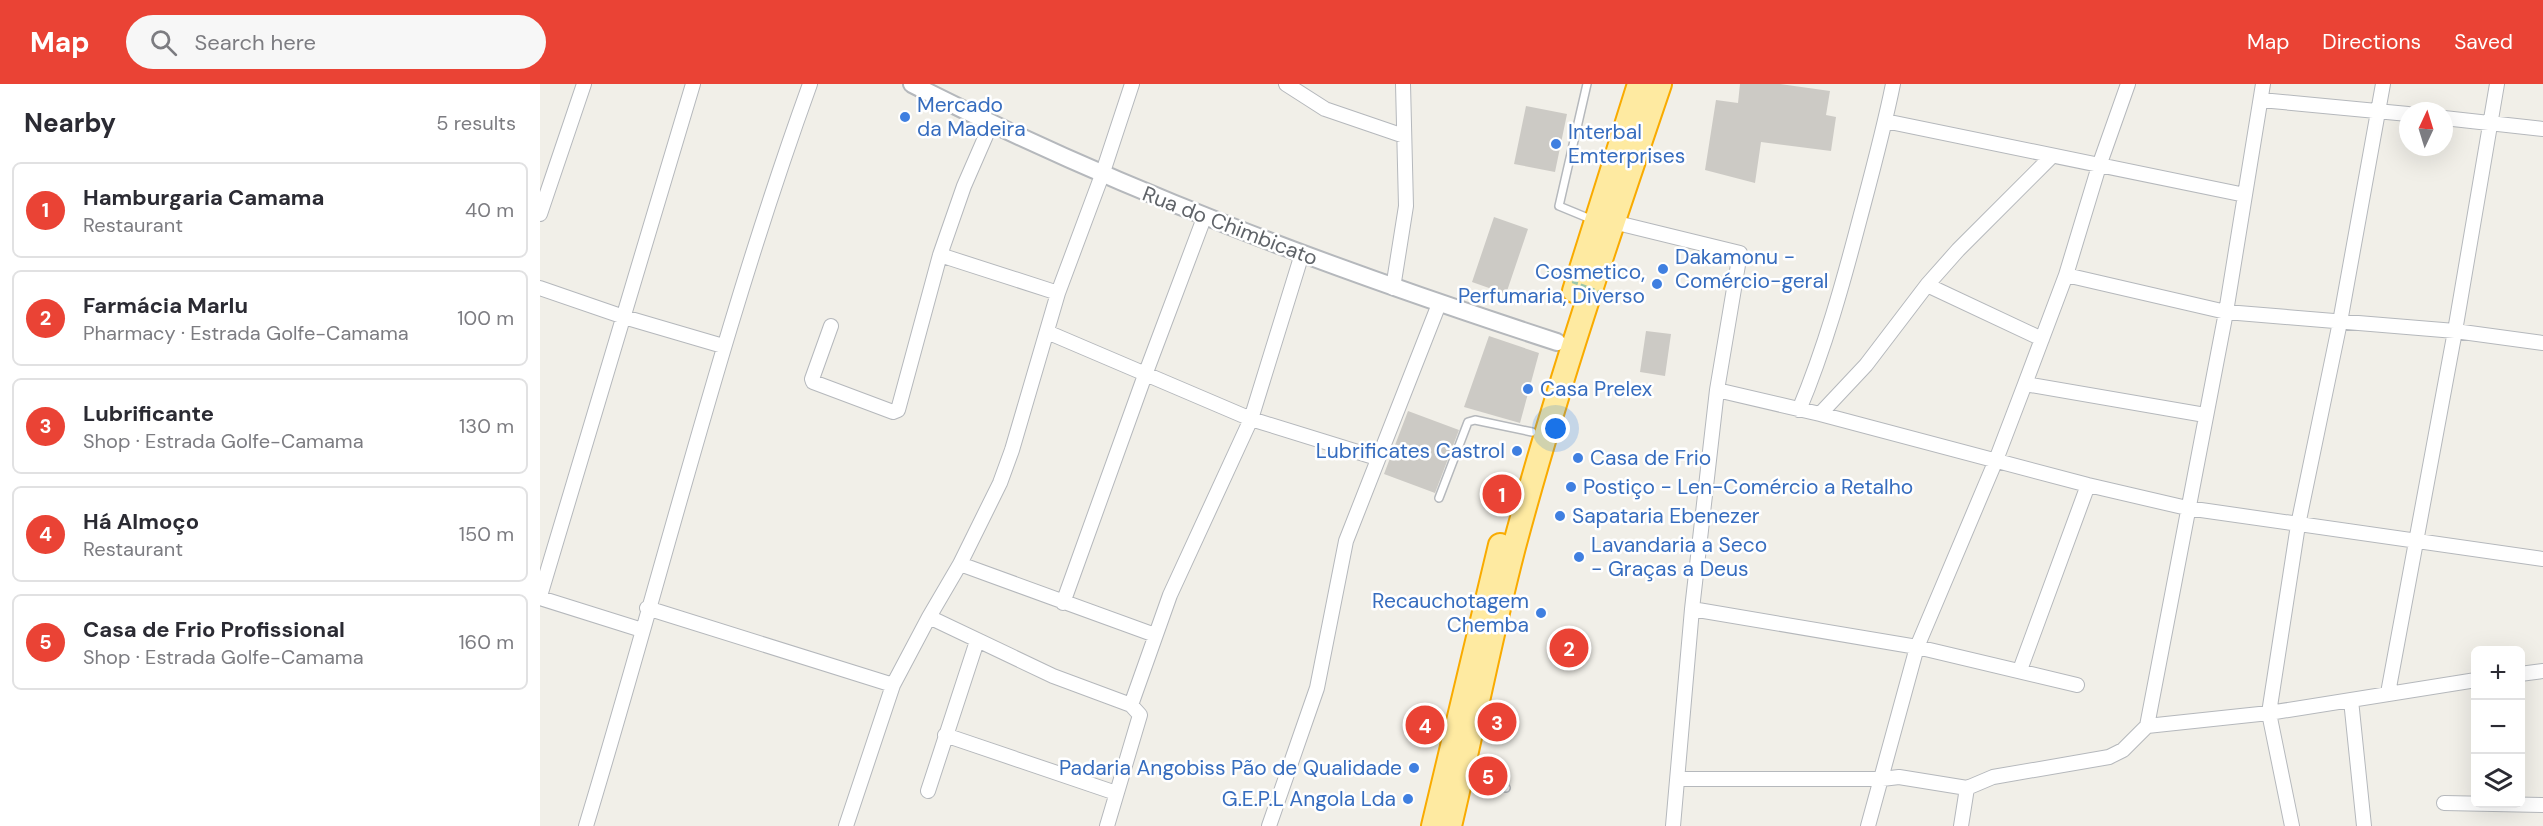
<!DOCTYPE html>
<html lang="en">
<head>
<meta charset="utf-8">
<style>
	:root { --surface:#fff; --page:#f7f7f7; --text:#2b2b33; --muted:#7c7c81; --line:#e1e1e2; --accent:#ea4335 }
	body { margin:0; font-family:"DM Sans",sans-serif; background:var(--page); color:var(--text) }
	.controls { position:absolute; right:18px; bottom:18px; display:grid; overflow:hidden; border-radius:9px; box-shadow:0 6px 24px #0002 }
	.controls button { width:54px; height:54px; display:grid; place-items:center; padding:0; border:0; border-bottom:2px solid var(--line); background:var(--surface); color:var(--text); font:30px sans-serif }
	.compass { position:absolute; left:1859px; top:18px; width:54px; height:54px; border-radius:50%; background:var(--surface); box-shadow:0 6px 24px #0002; rotate:4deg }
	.you { position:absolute; left:1016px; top:345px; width:21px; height:21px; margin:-15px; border:4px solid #fff; border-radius:50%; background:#1a73e8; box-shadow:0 0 0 9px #1a73e833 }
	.badge { display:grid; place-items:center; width:39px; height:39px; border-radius:50%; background:var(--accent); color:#fff; font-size:20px; font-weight:700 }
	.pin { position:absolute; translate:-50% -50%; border:3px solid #fff; box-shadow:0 2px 6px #0006 }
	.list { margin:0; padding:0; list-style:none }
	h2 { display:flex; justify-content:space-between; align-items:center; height:78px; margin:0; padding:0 24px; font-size:26px }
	h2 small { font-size:20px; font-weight:400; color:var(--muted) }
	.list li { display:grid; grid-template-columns:39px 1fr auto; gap:18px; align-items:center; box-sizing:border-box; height:96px; margin:0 12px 12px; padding:0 12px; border:2px solid var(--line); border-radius:9px }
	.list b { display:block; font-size:22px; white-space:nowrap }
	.list p { margin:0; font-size:20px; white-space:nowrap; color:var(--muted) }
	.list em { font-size:20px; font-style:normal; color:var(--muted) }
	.icon { flex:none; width:33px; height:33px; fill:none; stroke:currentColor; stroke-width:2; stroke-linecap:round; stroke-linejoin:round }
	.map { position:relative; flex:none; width:2003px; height:742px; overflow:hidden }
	header { display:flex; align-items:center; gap:36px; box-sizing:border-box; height:84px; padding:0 30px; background:var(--accent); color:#fff }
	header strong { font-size:28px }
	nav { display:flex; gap:33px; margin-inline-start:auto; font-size:21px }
	.search { width:420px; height:54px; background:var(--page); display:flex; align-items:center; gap:15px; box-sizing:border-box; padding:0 21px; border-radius:33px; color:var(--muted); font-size:22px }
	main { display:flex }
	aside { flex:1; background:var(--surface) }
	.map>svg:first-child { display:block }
</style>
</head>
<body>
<header>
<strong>Map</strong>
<div class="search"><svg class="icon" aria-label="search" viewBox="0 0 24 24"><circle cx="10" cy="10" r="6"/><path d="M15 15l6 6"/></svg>Search here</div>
<nav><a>Map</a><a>Directions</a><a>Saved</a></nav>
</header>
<main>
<aside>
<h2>Nearby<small>5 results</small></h2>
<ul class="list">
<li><span class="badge">1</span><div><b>Hamburgaria Camama</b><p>Restaurant</p></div><em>40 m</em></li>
<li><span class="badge">2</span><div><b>Farmácia Marlu</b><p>Pharmacy · Estrada Golfe-Camama</p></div><em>100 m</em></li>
<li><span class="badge">3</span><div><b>Lubrificante</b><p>Shop · Estrada Golfe-Camama</p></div><em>130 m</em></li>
<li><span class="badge">4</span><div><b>Há Almoço</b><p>Restaurant</p></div><em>150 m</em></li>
<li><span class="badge">5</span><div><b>Casa de Frio Profissional</b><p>Shop · Estrada Golfe-Camama</p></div><em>160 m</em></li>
</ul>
</aside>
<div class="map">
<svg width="2003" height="742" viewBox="0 0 2003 742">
	<rect width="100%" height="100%" fill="#f1efe8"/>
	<path fill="#cccac5" d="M1200 0H1240L1290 7 1286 31 1296 33 1291 67 1221 58 1215 99 1165 86 1176 16 1198 19Z
		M986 22 1027 30 1015 88 974 80Z
		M954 133 988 145 966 210 932 198Z
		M1106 247 1131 250 1125 292 1100 288Z
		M949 252 999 269 980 339 924 323Z
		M868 327 919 346 895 409 844 390Z"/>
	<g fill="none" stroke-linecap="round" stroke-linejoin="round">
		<g stroke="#b5b8bc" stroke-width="10">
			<path id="service" d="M1047 0 1019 122 1053 136
				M899 414 928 338 935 336 992 348
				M925 694 966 704"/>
		</g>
		<g stroke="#b5b8bc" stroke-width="16">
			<path id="minor" d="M746 0 785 25 864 52
				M1721 16 1868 30
				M1904 34 2003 45
				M1345 37 1705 111
				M0 130 44 0
				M1073 138 1200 169 1177 306 1152 525 1133 742
				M400 171 518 209
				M1526 191 1686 228 1915 247 2003 259
				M1387 201 1502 255
				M0 204 84 233 183 262
				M853 204 866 122 863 0
				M291 242 272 295 273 298 353 328 358 326 400 171 424 102 451 40
				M507 248 711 335 837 374
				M1485 300 1665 331
				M1177 306 1280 330 1548 401 1647 424 2003 475
				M1259 326C1285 264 1303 199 1320 134 1332 89 1344 45 1353 0
				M1280 330 1326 281 1387 201 1418 166 1512 72
				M420 480 615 551
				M0 512 153 0
				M0 514 102 546
				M523 519 605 291 664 134
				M107 524 353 601 389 533 420 480 460 399 472 366 518 209 562 91 592 0
				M1152 525 1377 563 1537 601
				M389 533 513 592 591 621 600 631 567 742
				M1480 586 1548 401
				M1980 590 2003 587
				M1848 609 1915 247 1957 0
				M1811 616 1824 742
				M591 621 630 511 711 335 762 170
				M1607 642 1686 228 1723 0
				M405 651 576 709
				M1138 695H1342L1359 693 1427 704 1453 693 1569 673 1583 666 1607 642 1729 629 1936 596
				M388 707 437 557
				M1904 719 2003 721
				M46 742C121 495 182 243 270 0
				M306 742 353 601
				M729 742 777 604 806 457 899 220
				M1328 742 1377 563 1456 376 1485 300 1526 191 1559 82 1588 0
				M1421 742 1427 704
				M1752 742 1729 629 1758 441 1800 238 1843 0"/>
		</g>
		<g stroke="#b5b8bc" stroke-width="20">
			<path id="tertiary" d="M372 0C579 106 796 186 1017 258"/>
		</g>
		<g stroke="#f9ab00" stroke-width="26">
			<path id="trunk" d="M1034 207 1099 0
				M893 742 960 461
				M910 742C932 649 950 555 974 463 1016 306 1068 153 1120 0"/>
		</g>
		<use href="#service" stroke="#fff" stroke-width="7"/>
		<use href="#minor" stroke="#fff" stroke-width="14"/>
		<use href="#tertiary" stroke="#fff" stroke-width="16"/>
		<use href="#trunk" stroke="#feeaa1" stroke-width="22"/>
		<path stroke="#9cc7a9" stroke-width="3" stroke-dasharray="6 3" stroke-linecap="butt" d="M1007 188 1078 215"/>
	</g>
	<g fill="#3f7fe0" stroke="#fff" stroke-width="2">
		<circle cx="365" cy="33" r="6"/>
		<circle cx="1016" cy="60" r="6"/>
		<circle cx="1123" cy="185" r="6"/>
		<circle cx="1117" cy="200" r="6"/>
		<circle cx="988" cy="305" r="6"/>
		<circle cx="977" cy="367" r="6"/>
		<circle cx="1038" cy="374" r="6"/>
		<circle cx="1031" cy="403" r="6"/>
		<circle cx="1020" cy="432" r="6"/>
		<circle cx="1039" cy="473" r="6"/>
		<circle cx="1001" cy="529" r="6"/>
		<circle cx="874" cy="684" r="6"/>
		<circle cx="868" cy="715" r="6"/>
	</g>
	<g text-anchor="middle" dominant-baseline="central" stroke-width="5" stroke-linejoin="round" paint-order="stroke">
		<g font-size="21" fill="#366cbe" stroke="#fff" text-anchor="start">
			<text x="377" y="21">Mercado<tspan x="377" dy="24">da Madeira</tspan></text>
			<text x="1028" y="48">Interbal<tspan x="1028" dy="24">Emterprises</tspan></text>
			<text x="1135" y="173">Dakamonu -<tspan x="1135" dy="24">Comércio-geral</tspan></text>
			<text x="1105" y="188" text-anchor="end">Cosmetico,<tspan x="1105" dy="24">Perfumaria, Diverso</tspan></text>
			<text x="1000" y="305">Casa Prelex</text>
			<text x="965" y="367" text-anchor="end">Lubrificates Castrol</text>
			<text x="1050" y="374">Casa de Frio</text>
			<text x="1043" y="403">Postiço - Len-Comércio a Retalho</text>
			<text x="1032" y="432">Sapataria Ebenezer</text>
			<text x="1051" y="461">Lavandaria a Seco<tspan x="1051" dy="24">- Graças a Deus</tspan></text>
			<text x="989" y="517" text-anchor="end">Recauchotagem<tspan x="989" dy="24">Chemba</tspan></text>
			<text x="862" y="684" text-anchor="end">Padaria Angobiss Pão de Qualidade</text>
			<text x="856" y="715" text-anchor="end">G.E.P.L Angola Lda</text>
		</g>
		<g font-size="21" fill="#5f6368" stroke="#fff">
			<text transform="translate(690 142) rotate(21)">Rua do Chimbicato</text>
		</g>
	</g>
</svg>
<div class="controls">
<button>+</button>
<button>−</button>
<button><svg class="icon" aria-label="layers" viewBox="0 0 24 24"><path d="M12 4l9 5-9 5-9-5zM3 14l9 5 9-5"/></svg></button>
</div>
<svg class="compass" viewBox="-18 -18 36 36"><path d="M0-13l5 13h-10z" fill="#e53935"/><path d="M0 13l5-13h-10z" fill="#7c7c81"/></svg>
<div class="you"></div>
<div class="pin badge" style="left:962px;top:410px">1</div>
<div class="pin badge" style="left:1029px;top:564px">2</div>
<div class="pin badge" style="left:957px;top:638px">3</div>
<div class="pin badge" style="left:885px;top:641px">4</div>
<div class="pin badge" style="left:948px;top:692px">5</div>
</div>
</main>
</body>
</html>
